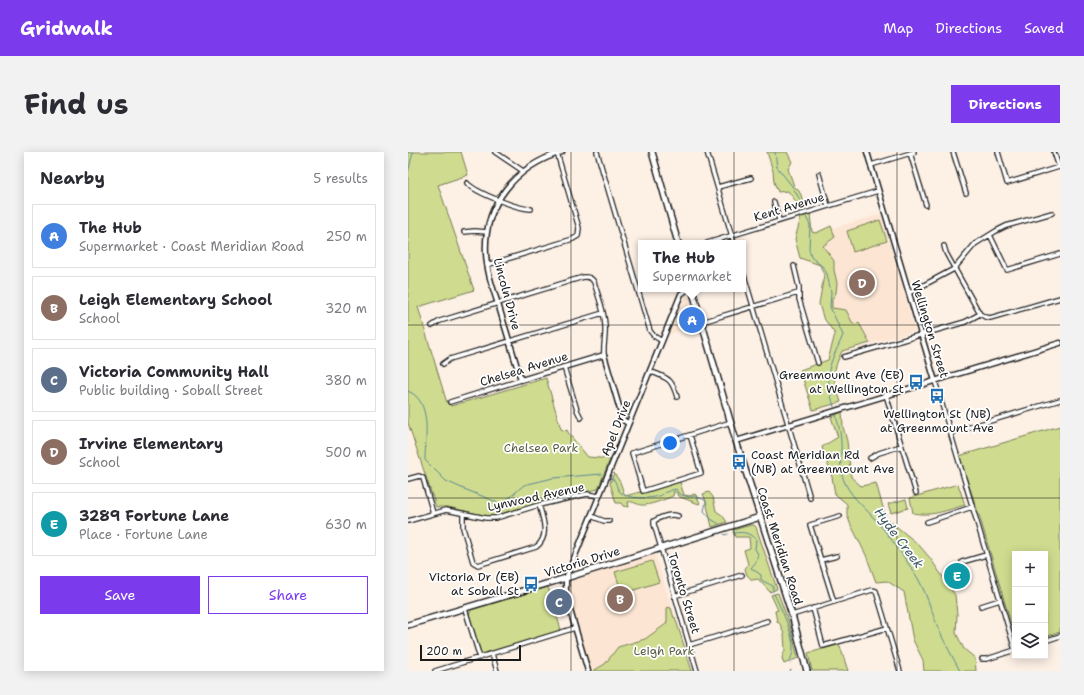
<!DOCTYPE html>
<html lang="en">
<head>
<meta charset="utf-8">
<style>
	:root { --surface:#fff; --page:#f2f2f3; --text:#2b2b33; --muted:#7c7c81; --line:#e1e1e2; --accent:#7c3aed }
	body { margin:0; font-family:"Shantell Sans",sans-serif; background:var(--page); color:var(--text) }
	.controls { position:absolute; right:12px; bottom:12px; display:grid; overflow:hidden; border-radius:0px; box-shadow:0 2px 10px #0003 }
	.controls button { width:36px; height:36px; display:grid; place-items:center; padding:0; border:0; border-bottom:1px solid var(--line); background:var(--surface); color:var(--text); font:20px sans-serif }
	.scale { position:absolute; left:12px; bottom:10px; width:101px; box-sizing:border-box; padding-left:4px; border:2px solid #1c1c1c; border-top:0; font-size:11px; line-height:14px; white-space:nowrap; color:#1c1c1c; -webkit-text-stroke:3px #fff; paint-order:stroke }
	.you { position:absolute; left:262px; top:291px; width:14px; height:14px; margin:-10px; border:3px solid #fff; border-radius:50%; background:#1a73e8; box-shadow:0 0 0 6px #1a73e833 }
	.badge { display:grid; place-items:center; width:26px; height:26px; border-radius:50%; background:var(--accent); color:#fff; font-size:13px; font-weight:700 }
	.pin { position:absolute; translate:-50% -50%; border:2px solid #fff; box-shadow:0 1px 4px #0006 }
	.popup { position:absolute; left:230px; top:88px; width:108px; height:52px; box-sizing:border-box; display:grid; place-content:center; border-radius:0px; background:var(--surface); filter:drop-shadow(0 1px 3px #0005); font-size:13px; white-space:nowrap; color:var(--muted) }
	.popup b { font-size:15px; color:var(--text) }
	.popup::after { content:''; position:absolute; left:50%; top:100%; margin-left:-8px; border:8px solid transparent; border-top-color:var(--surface) }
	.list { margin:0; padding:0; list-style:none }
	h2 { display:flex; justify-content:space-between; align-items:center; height:52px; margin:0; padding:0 16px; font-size:17px }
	h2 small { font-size:13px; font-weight:400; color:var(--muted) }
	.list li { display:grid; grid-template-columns:26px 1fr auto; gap:12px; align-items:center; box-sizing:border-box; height:64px; margin:0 8px 8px; padding:0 8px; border:1px solid var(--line); border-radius:0px }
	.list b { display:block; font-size:15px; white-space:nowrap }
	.list p { margin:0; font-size:13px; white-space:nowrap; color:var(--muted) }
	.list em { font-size:13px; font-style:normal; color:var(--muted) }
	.actions { display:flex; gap:8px; padding:12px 16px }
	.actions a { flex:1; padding:9px 0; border:1px solid var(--accent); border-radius:0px; text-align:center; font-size:14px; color:var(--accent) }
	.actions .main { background:var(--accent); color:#fff }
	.icon { flex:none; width:22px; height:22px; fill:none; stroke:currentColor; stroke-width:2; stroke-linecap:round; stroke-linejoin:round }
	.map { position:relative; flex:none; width:652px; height:519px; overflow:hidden; border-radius:0px }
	header { display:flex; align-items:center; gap:24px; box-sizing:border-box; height:56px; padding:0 20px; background:var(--accent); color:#fff }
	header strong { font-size:19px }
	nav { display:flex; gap:22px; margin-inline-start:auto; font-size:14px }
	.intro { display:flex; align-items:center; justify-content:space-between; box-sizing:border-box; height:96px; padding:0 24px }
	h1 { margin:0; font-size:28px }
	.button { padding:10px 18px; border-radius:0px; background:var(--accent); color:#fff; font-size:14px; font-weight:700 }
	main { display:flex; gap:24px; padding:0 24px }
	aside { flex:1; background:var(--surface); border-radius:0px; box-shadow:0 2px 10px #0003 }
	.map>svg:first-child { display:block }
</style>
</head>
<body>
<header>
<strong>Gridwalk</strong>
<nav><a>Map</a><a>Directions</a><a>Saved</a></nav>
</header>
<div class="intro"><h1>Find us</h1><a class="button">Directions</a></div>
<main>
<aside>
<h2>Nearby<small>5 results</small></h2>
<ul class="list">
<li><span class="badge" style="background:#3f7fe0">A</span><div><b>The Hub</b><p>Supermarket · Coast Meridian Road</p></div><em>250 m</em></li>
<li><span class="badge" style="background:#8d6e63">B</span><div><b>Leigh Elementary School</b><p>School</p></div><em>320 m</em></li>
<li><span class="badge" style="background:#5c6f8a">C</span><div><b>Victoria Community Hall</b><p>Public building · Soball Street</p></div><em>380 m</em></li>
<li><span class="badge" style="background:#8d6e63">D</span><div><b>Irvine Elementary</b><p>School</p></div><em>500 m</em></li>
<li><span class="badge" style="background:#0f9aa8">E</span><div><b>3289 Fortune Lane</b><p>Place · Fortune Lane</p></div><em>630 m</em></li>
</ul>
<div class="actions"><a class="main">Save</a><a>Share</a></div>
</aside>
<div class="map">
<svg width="652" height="519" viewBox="0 0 652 519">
	<rect width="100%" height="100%" fill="#fdf0e5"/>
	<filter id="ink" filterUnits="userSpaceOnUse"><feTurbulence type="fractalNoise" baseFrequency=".025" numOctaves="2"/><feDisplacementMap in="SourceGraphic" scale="8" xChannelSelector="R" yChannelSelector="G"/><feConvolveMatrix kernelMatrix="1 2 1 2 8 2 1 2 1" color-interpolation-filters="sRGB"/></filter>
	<g filter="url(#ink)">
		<path fill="#fce6d3" d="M473 62 507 179 433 200 416 123 412 113 392 106 387 87Z
			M280 143 289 174 261 182 277 144Z
			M247 402 267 465 237 487 210 495 197 512 185 519H182L157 430Z"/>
		<path fill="#cfdc8f" stroke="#767c56" d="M0 0H53L60 23 30 33 66 138 10 155 39 251 41 250 43 254 138 226 153 277 157 279 159 278 161 282 180 305 202 307 190 337 138 349 86 364H77L40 355H28L0 271Z
			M359 0H379L384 10 380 17 386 34 391 39 399 56 392 59 389 51 380 39 370 40 366 30 365 19Z
			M402 62 404 80 408 81 423 74 427 85 415 94 426 109V118L429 131 428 141 424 147V156L438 158 445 172 451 171 462 191 434 199C423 223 425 226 433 250L405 258 392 218 420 208 427 182 415 165 411 152 416 123 412 113 392 106 387 87 393 65Z
			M472 68 479 89 445 100 439 79Z
			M434 260 435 275 439 289 443 325 453 334 468 331 478 366 510 392 522 406 547 443 549 462 548 481 556 497 567 506 568 519H516L515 508 505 488 496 440 479 429 468 430 458 403 442 371 439 363V352L427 342 424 325 414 295 430 285 423 265Z
			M652 274V480L637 485V402H607V485L572 366 551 304Z
			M206 321 212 330 217 344 232 340H240L272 330 276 343 282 344 286 342 288 343 292 351 291 352 272 345 266 339 265 344C258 347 241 354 233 353 228 352 225 349 220 350L221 355 215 354 213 351H208L202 331Z
			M550 332 557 353C539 358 524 365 505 361L502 346Z
			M301 340 305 345 308 359 314 363 319 370 304 375 298 349 295 342Z
			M498 347 500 356 483 361 480 352Z
			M343 373H346L348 375 369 437 362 440 350 427 344 428 339 423 337 417 340 412 336 398 342 396 341 385H327L325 378Z
			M244 409 251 430 214 442 207 420Z
			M140 435 154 481 73 505 61 463 63 458Z
			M370 441 382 474 390 506 376 512 374 506 377 498 376 482 372 472 369 469 367 459 370 458 363 443Z
			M259 455 263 456 266 466 267 465 284 519H185L197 512 210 495 237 487 258 472 259 469Z
			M430 493 432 494 440 519H404L400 501Z"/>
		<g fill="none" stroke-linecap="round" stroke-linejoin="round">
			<path stroke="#5b8695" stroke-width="1" d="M367 0 369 15 384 34 392 48 396 58
				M0 21 5 0
				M398 65 402 73 401 97 403 105 415 115 419 122 423 140 422 155 435 183C432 191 427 200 424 208 417 224 422 240 426 255
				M0 239C25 249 17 287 17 308L38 329 56 337 94 352 116 333 145 326 194 322
				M428 263C430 272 433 281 433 290 434 304 430 314 436 329 442 343 454 353 464 364 480 381 493 401 506 420 518 438 523 459 531 478 537 492 545 505 552 519
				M202 326C210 328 207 335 212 340 218 347 244 347 251 344 253 344 255 342 256 341 260 339 264 338 268 337L270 341C276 344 280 346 287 344L297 348 298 350 296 359 303 367 311 372
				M325 381C336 380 341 380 348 388L347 397 350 402 348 410 343 416 353 423V428L365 434V439
				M316 382 317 383 320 382
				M366 442C373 456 386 483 385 498 385 503 382 506 382 511
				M382 519 383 518"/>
			<g stroke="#1c1c1c" stroke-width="6">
				<path id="minor" d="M87 0 115 19
					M189 0 242 179 246 184 254 189
					M299 0 326 91
					M545 0 558 41
					M590 0 599 31 651 15 646 0
					M502 1 518 53
					M463 13 506 0
					M411 22 420 54
					M59 31C68 41 110 57 123 57
					M310 35 343 26
					M366 50 371 68
					M56 80 67 79 79 80
					M582 83 599 118 652 102
					M299 91 470 39
					M536 94 538 101 572 162 577 165 582 166 652 146
					M79 113 165 87 170 84 171 76 149 1
					M386 114 391 135V147L410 211
					M335 120 402 346
					M501 141 546 117 567 92 588 79 598 74 644 61
					M294 170 390 141
					M24 174 32 169 172 126C178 124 183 125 186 130 190 144 197 160 197 174 198 184 195 193 196 203
					M436 205 557 170 572 162
					M35 212 42 207 195 161
					M156 215 169 258 173 266
					M242 219C260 227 263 225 269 245
					M527 229 607 498
					M478 243 508 341
					M42 250 113 228
					M542 281 652 248
					M282 283 293 321 235 339 224 301 323 270
					M462 306 471 301 493 294
					M0 327 11 324 15 326 25 361
					M55 361V376L65 410 70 413 128 395C142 385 135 366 131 353
					M183 364 196 369H201
					M270 364C263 361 252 365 246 369V372L289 519
					M0 369 38 358 78 366H88L131 353 179 342 191 344
					M519 370 564 355
					M413 408 429 404
					M554 410 578 403
					M266 444 334 423
					M426 450 402 373 432 364
					M573 454 592 448
					M405 456 415 494 479 476
					M57 457 72 506
					M384 463 464 438 468 439 492 519
					M637 489 652 484
					M281 493 359 469
					M84 502 89 519
					M574 507H579L607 498
					M27 519 167 476"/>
			</g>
			<g stroke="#1c1c1c" stroke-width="7">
				<path id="tertiary" d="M154 0C108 14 75 52 78 102 79 120 85 137 91 155 98 179 106 204 113 228L196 203 215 268 220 271
					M459 0 527 229
					M328 289 652 191
					M180 519 159 448 158 439V426L273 142 280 137"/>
			</g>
			<g stroke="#1c1c1c" stroke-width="8">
				<path id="secondary" d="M244 0 270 91
					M284 137 328 289 384 463 399 519
					M0 473 158 426 352 365"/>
			</g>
			<use href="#minor" stroke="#fff" stroke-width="3.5"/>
			<use href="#tertiary" stroke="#fff" stroke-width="4"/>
			<use href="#secondary" stroke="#fff" stroke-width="5"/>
		</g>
	</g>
	<path fill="none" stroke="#1c1c1c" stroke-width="1" stroke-opacity="0.55" d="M163 0V519M326 0V519M489 0V519M0 173H652M0 346H652"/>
	<defs>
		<g id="bus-bare" transform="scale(1.2)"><path d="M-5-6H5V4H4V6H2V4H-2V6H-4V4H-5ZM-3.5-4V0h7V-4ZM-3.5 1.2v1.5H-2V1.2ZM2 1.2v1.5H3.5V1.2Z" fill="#1f6fb2" stroke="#fff" stroke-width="2.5" paint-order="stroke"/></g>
	</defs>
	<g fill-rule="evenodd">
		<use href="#bus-bare" x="508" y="230"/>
		<use href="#bus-bare" x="529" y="244"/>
		<use href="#bus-bare" x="331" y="310"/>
		<use href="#bus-bare" x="123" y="432"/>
	</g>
	<g text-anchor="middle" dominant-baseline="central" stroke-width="3.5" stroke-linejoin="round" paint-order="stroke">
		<g font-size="12" fill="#1c1c1c" stroke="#fff">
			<text transform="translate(381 55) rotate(-17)">Kent Avenue</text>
			<text transform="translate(99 142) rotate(75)">Lincoln Drive</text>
			<text transform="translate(522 177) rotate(73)">Wellington Street</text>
			<text transform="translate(116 217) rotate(-17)">Chelsea Avenue</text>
			<text transform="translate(208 276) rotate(-68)">Apel Drive</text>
			<text transform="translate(128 345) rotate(-12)">Lynwood Avenue</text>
			<text transform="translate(372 394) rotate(72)">Coast Meridian Road</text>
			<text transform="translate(174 410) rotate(-17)">Victoria Drive</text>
			<text transform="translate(276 441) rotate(73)">Toronto Street</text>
		</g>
		<g font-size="12" fill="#1c1c1c" stroke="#fff" text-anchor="end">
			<text x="496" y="223">Greenmount Ave (EB)<tspan x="496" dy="14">at Wellington St</tspan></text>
			<text x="529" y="262" text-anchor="middle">Wellington St (NB)<tspan x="529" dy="14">at Greenmount Ave</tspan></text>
			<text x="343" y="303" text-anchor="start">Coast Meridian Rd<tspan x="343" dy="14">(NB) at Greenmount Ave</tspan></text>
			<text x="111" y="425">Victoria Dr (EB)<tspan x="111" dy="14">at Soball St</tspan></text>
		</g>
		<g font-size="12" fill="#5b5f44" stroke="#fff">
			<text x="133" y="296">Chelsea Park</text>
			<text x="256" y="499">Leigh Park</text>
		</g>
		<g font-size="13" font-style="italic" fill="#415a63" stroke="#fff">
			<text transform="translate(491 386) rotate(53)">Hyde Creek</text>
		</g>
	</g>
</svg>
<div class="controls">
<button>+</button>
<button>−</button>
<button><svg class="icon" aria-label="layers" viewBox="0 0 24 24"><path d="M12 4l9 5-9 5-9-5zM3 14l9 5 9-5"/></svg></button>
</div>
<div class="scale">200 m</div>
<div class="you"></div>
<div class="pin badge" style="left:284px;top:168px;background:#3f7fe0">A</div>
<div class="popup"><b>The Hub</b>Supermarket</div>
<div class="pin badge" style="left:212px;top:447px;background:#8d6e63">B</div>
<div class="pin badge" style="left:151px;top:450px;background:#5c6f8a">C</div>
<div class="pin badge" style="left:454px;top:131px;background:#8d6e63">D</div>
<div class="pin badge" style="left:549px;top:424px;background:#0f9aa8">E</div>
</div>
</main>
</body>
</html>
